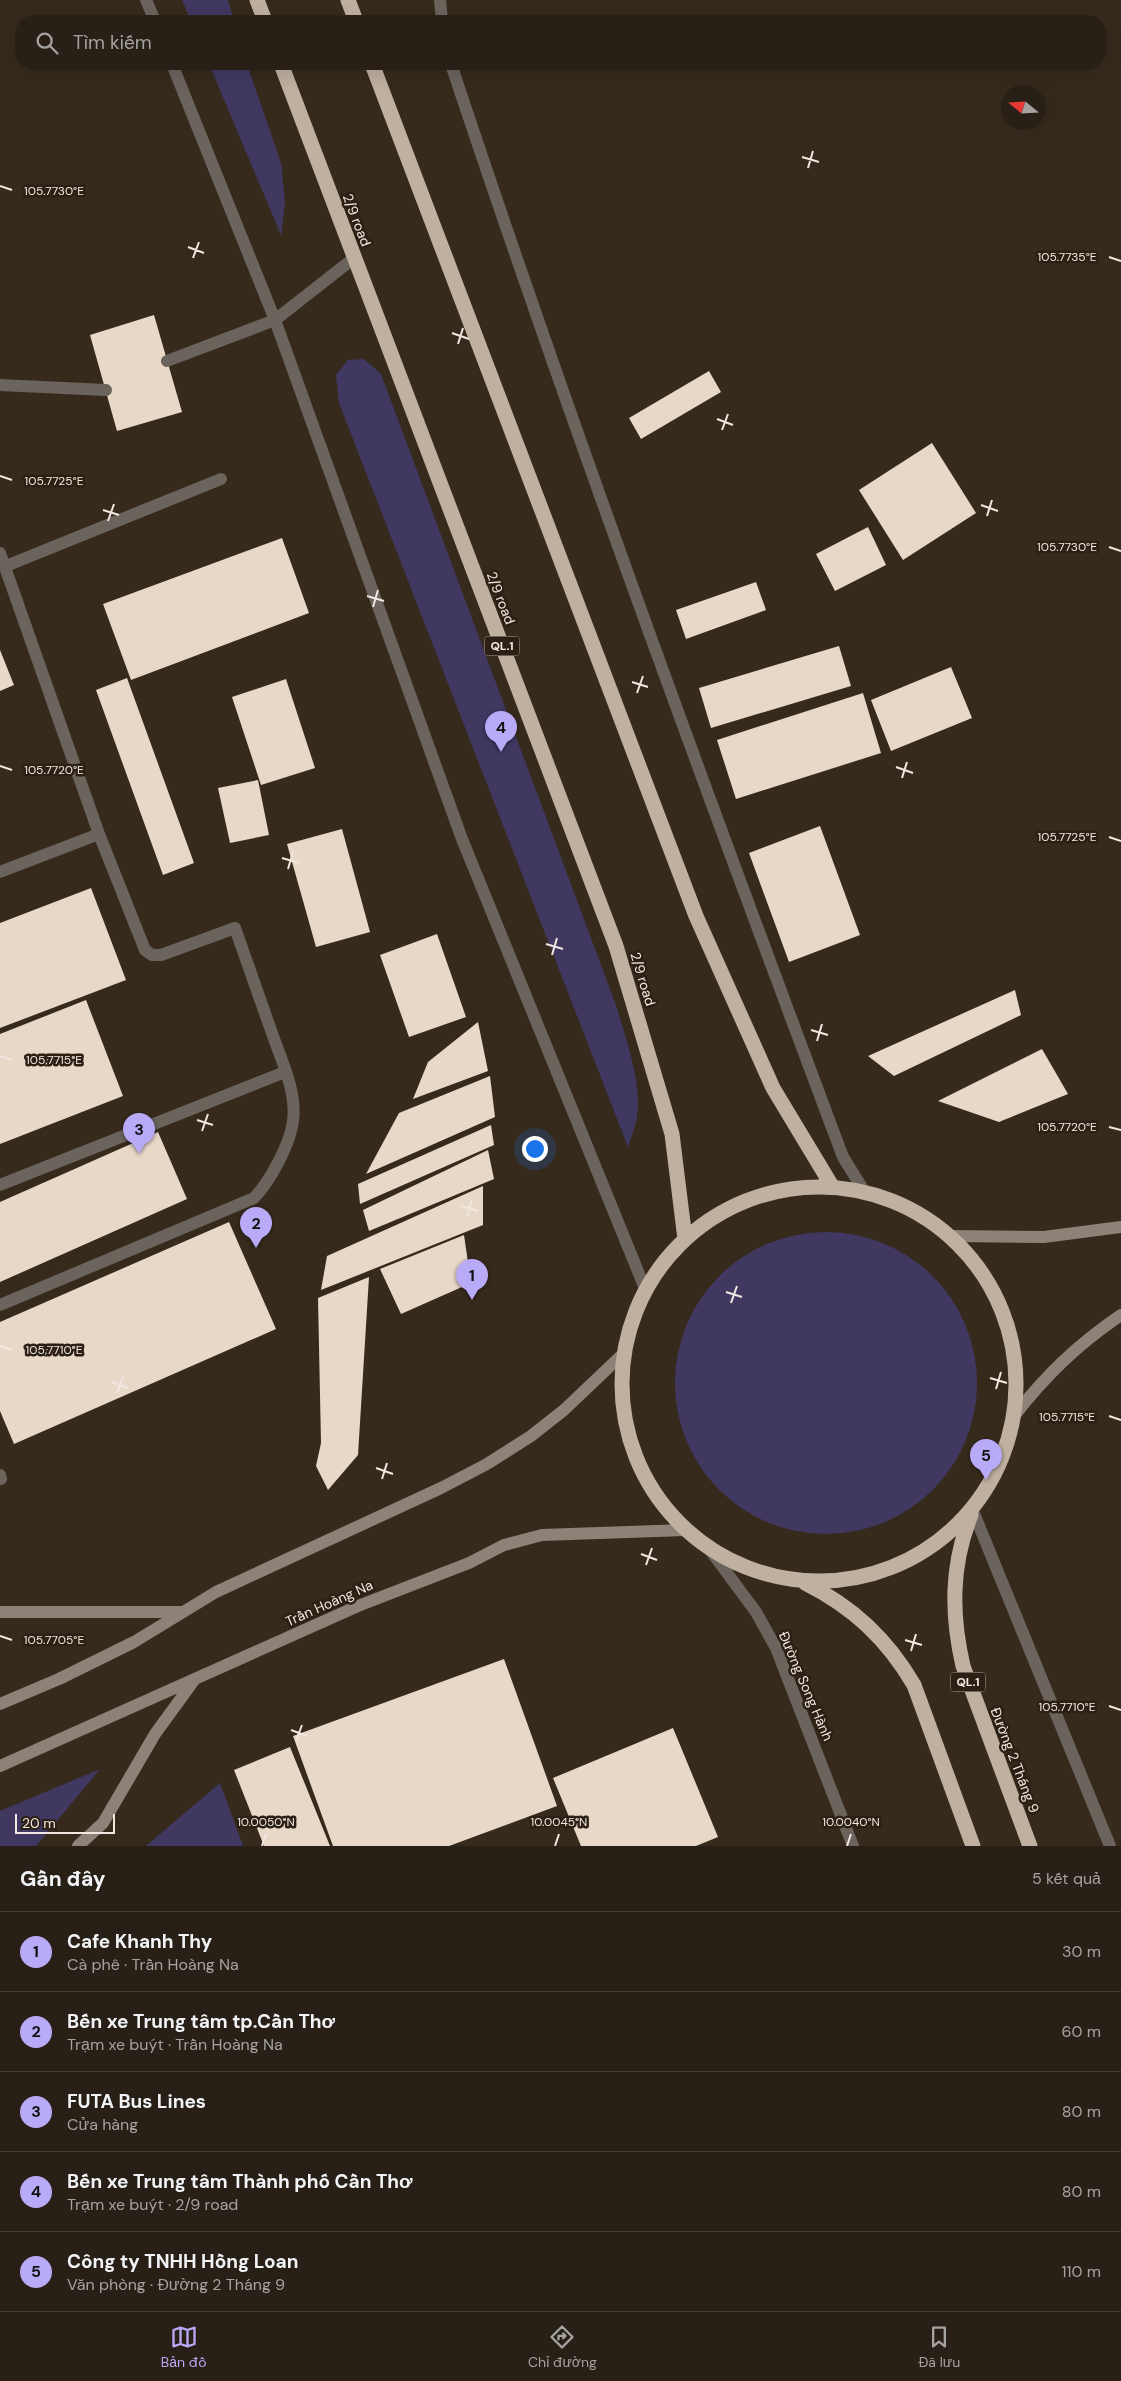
<!DOCTYPE html>
<html lang="vi">
<head>
<meta charset="utf-8">
<style>
	:root { --surface:#282016; --page:#342d23; --text:#f1f3f6; --muted:#a5a3a1; --line:#443e35; --accent:#b9aaf7 }
	body { margin:0; font-family:"DM Sans",sans-serif; background:var(--page); color:var(--text) }
	.compass { position:absolute; left:1001px; top:85px; width:45px; height:45px; border-radius:50%; background:var(--surface); box-shadow:0 5px 20px #0002; rotate:288deg }
	.scale { position:absolute; left:15px; bottom:12px; width:100px; box-sizing:border-box; padding-left:5px; border:2px solid #f0e8e0; border-top:0; font-size:14px; line-height:18px; white-space:nowrap; color:#f0e8e0; -webkit-text-stroke:4px #2b2013; paint-order:stroke }
	.you { position:absolute; left:534px; top:1148px; width:18px; height:18px; margin:-12px; border:4px solid #fff; border-radius:50%; background:#1a73e8; box-shadow:0 0 0 8px #1a73e833 }
	.badge { display:grid; place-items:center; width:32px; height:32px; border-radius:50%; background:var(--accent); color:#111; font-size:16px; font-weight:700 }
	.pin { position:absolute; translate:-50% -41px; filter:drop-shadow(0 1px 2px #0008) }
	.pin::after { content:''; position:absolute; top:26px; width:18px; height:15px; background:inherit; clip-path:polygon(0 0,100% 0,50% 100%) }
	.list { margin:0; padding:0; list-style:none }
	h2 { display:flex; justify-content:space-between; align-items:center; height:65px; margin:0; padding:0 20px; font-size:21px }
	h2 small { font-size:16px; font-weight:400; color:var(--muted) }
	.list li { display:grid; grid-template-columns:32px 1fr auto; gap:15px; align-items:center; box-sizing:border-box; height:80px; padding:0 20px; border-top:1px solid var(--line) }
	.list b { display:block; font-size:19px; white-space:nowrap }
	.list p { margin:0; font-size:16px; white-space:nowrap; color:var(--muted) }
	.list em { font-size:16px; font-style:normal; color:var(--muted) }
	.icon { flex:none; width:28px; height:28px; fill:none; stroke:currentColor; stroke-width:2; stroke-linecap:round; stroke-linejoin:round }
	.map { position:relative; flex:none; width:1121px; height:1846px; overflow:hidden }
	.search { position:absolute; background:var(--surface); box-shadow:0 5px 20px #0002; left:15px; right:15px; top:15px; height:55px; display:flex; align-items:center; gap:12px; box-sizing:border-box; padding:0 18px; border-radius:20px; color:var(--muted); font-size:19px }
	.sheet { height:465px; background:var(--surface) }
	nav { display:flex; justify-content:space-around; align-items:center; box-sizing:border-box; height:70px; border-top:1px solid var(--line); background:var(--surface); font-size:14px; color:var(--muted) }
	nav a { display:grid; justify-items:center; gap:2px }
	nav .on { color:var(--accent) }
	.map>svg:first-child { display:block }
</style>
</head>
<body>
<div class="map">
<svg width="1121" height="1846" viewBox="0 0 1121 1846">
	<rect width="100%" height="100%" fill="#362a1d"/>
	<path fill="#413862" d="M182 0H228L234 21H191Z
		M209 64H247L281 163 285 202 281 235Z
		M364 359 381 374 617 1008C626 1041 642 1081 637 1116 636 1126 631 1137 628 1147L339 403 336 375 348 360Z
		M675 1383a151 151 0 1 1 302 0a151 151 0 1 1-302 0Z
		M100 1769 36 1846H0V1811Z
		M220 1783 243 1846H146Z"/>
	<path fill="#e8d8c8" d="M154 315 182 412 117 431 90 335Z
		M709 371 721 392 641 439 629 418Z
		M932 443 976 513 903 560 859 490Z
		M868 527 886 565 835 591 816 554Z
		M282 538 309 613 131 680 103 604Z
		M756 582 766 610 686 639 676 610Z
		M839 646 851 686 711 728 699 688Z
		M0 650 14 685 0 691Z
		M951 667 972 718 891 751 871 700Z
		M127 678 194 863 163 875 96 690Z
		M286 679 315 768 261 785 232 697Z
		M863 693 881 753 736 799 717 740Z
		M258 780 269 835 230 843 218 788Z
		M820 826 860 935 789 962 749 853Z
		M342 829 370 932 316 947 287 844Z
		M91 888 126 980 0 1028V923Z
		M437 934 466 1017 409 1037 380 955Z
		M1015 990 1021 1015 894 1076 868 1056Z
		M86 1000 123 1096 0 1144V1034Z
		M478 1022 488 1071 413 1099 428 1062Z
		M1042 1049 1068 1094 999 1122 938 1101Z
		M490 1076 495 1117 366 1174 399 1113Z
		M491 1125 494 1145 360 1204 358 1184Z
		M158 1132 187 1199 0 1282V1202Z
		M488 1150 494 1179 369 1231 363 1210Z
		M483 1186V1225L321 1290 327 1256Z
		M229 1222 276 1329 14 1444 0 1411V1322Z
		M464 1235 471 1283 401 1314 380 1269Z
		M369 1277 358 1455 328 1490 316 1466 321 1443 318 1298Z
		M504 1659 557 1806 449 1846H333L293 1736Z
		M673 1728 718 1837 696 1846H581L553 1778Z
		M290 1747 330 1846H264L234 1770Z"/>
	<g fill="none" stroke-linecap="round" stroke-linejoin="round">
		<path stroke="#6a645d" stroke-width="12" d="M167 361 275 320 354 258
			M0 385 106 390
			M0 553 99 834
			M6 566 221 479
			M0 872 99 834 145 950 152 955H161L235 928C247 963 260 998 272 1033 281 1060 297 1091 293 1121 290 1145 270 1181 254 1198L0 1305
			M0 1185 285 1072
			M0 1475 1 1479"/>
		<path stroke="#6a645d" stroke-width="12" d="M146 0 155 21
			M440 0 442 21
			M172 64 275 320 462 839 646 1291
			M451 64C573 431 707 794 843 1157L864 1191
			M973 1511 1110 1846
			M710 1550 756 1612 776 1648 853 1846"/>
		<path stroke="#8c8278" stroke-width="12" d="M951 1236 1044 1237 1121 1227
			M1014 1416C1046 1375 1077 1345 1121 1315
			M0 1612H183
			M0 1704 59 1679 134 1642 216 1592 441 1488 487 1464 531 1436 564 1410 625 1352
			M0 1766 358 1606 469 1563 504 1545 542 1535 685 1530
			M78 1846 103 1823 155 1734 195 1679"/>
		<path stroke="#bfb0a0" stroke-width="15" d="M257 0 265 21
			M348 0 356 21
			M281 64 616 946 672 1134 685 1239
			M372 64 696 916 773 1088 832 1186
			M622 1384a197 197 0 1 1 394 0a197 197 0 1 1-394 0Z
			M971 1515C951 1565 951 1614 963 1666L1030 1846
			M805 1583C853 1607 887 1639 914 1685L973 1846"/>
	</g>
	<path fill="none" stroke="#f0e8e0" stroke-width="2" d="M802 157 819 162M808 168 813 151M0 186 12 190M188 247 204 253M1109 257 1121 261M193 258 199 242M452 333 469 339M458 344 463 328M717 419 733 425M722 430 728 414M0 476 12 480M981 505 998 511M103 510 119 515M987 516 992 500M108 521 114 504M1109 547 1121 551M367 596 384 601M373 607 378 590M632 682 648 687M637 693 643 676M0 766 12 770M896 767 913 773M902 778 907 762M1109 837 1121 841M282 858 299 863M288 869 293 852M546 944 563 949M552 955 557 938M811 1030 828 1035M817 1041 822 1024M0 1056 12 1060M197 1120 213 1125M1109 1127 1121 1130M202 1131 208 1114M461 1206 478 1211M467 1217 472 1200M726 1292 742 1297M731 1303 737 1286M0 1346 12 1350M990 1378 1007 1383M112 1382 128 1388M996 1389 1001 1372M117 1393 123 1377M1109 1416 1121 1420M376 1468 393 1474M382 1479 387 1463M641 1554 657 1560M646 1565 652 1548M0 1636 12 1640M905 1640 922 1645M911 1651 916 1634M1109 1706 1121 1710M291 1730 307 1736M296 1741 302 1725M262 1846 266 1834M555 1846 559 1834M847 1846 851 1834"/>
	<g text-anchor="middle" dominant-baseline="central" stroke-width="5" stroke-linejoin="round" paint-order="stroke">
		<g fill="#2b2013" stroke="#b5aca2" stroke-width="1">
			<rect x="484.5" y="636.5" width="35" height="19" rx="4"/>
			<rect x="950.5" y="1672.5" width="35" height="19" rx="4"/>
		</g>
		<g font-size="12" font-weight="bold" fill="#f0e8e0">
			<text x="502" y="646">QL.1</text>
			<text x="968" y="1682">QL.1</text>
		</g>
		<g font-size="14" fill="#f0e8e0" stroke="#2b2013">
			<text transform="translate(357 220) rotate(69)">2/9 road</text>
			<text transform="translate(501 598) rotate(69)">2/9 road</text>
			<text transform="translate(643 979) rotate(73)">2/9 road</text>
			<text transform="translate(329 1603) rotate(-24)">Trần Hoàng Na</text>
			<text transform="translate(806 1686) rotate(67)">Đường Song Hành</text>
			<text transform="translate(1015 1760) rotate(69)">Đường 2 Tháng 9</text>
		</g>
	</g>
	<g font-size="12" text-anchor="middle" fill="#f0e8e0" stroke="#2b2013" stroke-width="5" stroke-linejoin="round" paint-order="stroke">
		<text x="54" y="195">105.7730°E</text>
		<text x="1067" y="261">105.7735°E</text>
		<text x="54" y="485">105.7725°E</text>
		<text x="1067" y="551">105.7730°E</text>
		<text x="54" y="774">105.7720°E</text>
		<text x="1067" y="841">105.7725°E</text>
		<text x="54" y="1064">105.7715°E</text>
		<text x="1067" y="1131">105.7720°E</text>
		<text x="54" y="1354">105.7710°E</text>
		<text x="1067" y="1421">105.7715°E</text>
		<text x="54" y="1644">105.7705°E</text>
		<text x="1067" y="1711">105.7710°E</text>
		<text x="266" y="1826">10.0050°N</text>
		<text x="559" y="1826">10.0045°N</text>
		<text x="851" y="1826">10.0040°N</text>
	</g>
</svg>
<svg class="compass" viewBox="-18 -18 36 36"><path d="M0-13l5 13h-10z" fill="#e53935"/><path d="M0 13l5-13h-10z" fill="#a5a3a1"/></svg>
<div class="scale">20 m</div>
<div class="you"></div>
<div class="pin badge" style="left:472px;top:1300px">1</div>
<div class="pin badge" style="left:256px;top:1248px">2</div>
<div class="pin badge" style="left:139px;top:1154px">3</div>
<div class="pin badge" style="left:501px;top:752px">4</div>
<div class="pin badge" style="left:986px;top:1480px">5</div>
<div class="search"><svg class="icon" aria-label="search" viewBox="0 0 24 24"><circle cx="10" cy="10" r="6"/><path d="M15 15l6 6"/></svg>Tìm kiếm</div>
</div>
<section class="sheet">
<h2>Gần đây<small>5 kết quả</small></h2>
<ul class="list">
<li><span class="badge">1</span><div><b>Cafe Khanh Thy</b><p>Cà phê · Trần Hoàng Na</p></div><em>30 m</em></li>
<li><span class="badge">2</span><div><b>Bến xe Trung tâm tp.Cần Thơ</b><p>Trạm xe buýt · Trần Hoàng Na</p></div><em>60 m</em></li>
<li><span class="badge">3</span><div><b>FUTA Bus Lines</b><p>Cửa hàng</p></div><em>80 m</em></li>
<li><span class="badge">4</span><div><b>Bến xe Trung tâm Thành phố Cần Thơ</b><p>Trạm xe buýt · 2/9 road</p></div><em>80 m</em></li>
<li><span class="badge">5</span><div><b>Công ty TNHH Hồng Loan</b><p>Văn phòng · Đường 2 Tháng 9</p></div><em>110 m</em></li>
</ul>
</section>
<nav>
<a class="on"><svg class="icon" aria-label="map" viewBox="0 0 24 24"><path d="M3 6l6-2 6 2 6-2v14l-6 2-6-2-6 2zM9 4v14M15 6v14"/></svg>Bản đồ</a>
<a><svg class="icon" aria-label="directions" viewBox="0 0 24 24"><path d="M12 3l9 9-9 9-9-9zM9 14v-3h6M13 9l2 2-2 2"/></svg>Chỉ đường</a>
<a><svg class="icon" aria-label="saved" viewBox="0 0 24 24"><path d="M7 4h10v16l-5-4-5 4z"/></svg>Đã lưu</a>
</nav>
</body>
</html>
